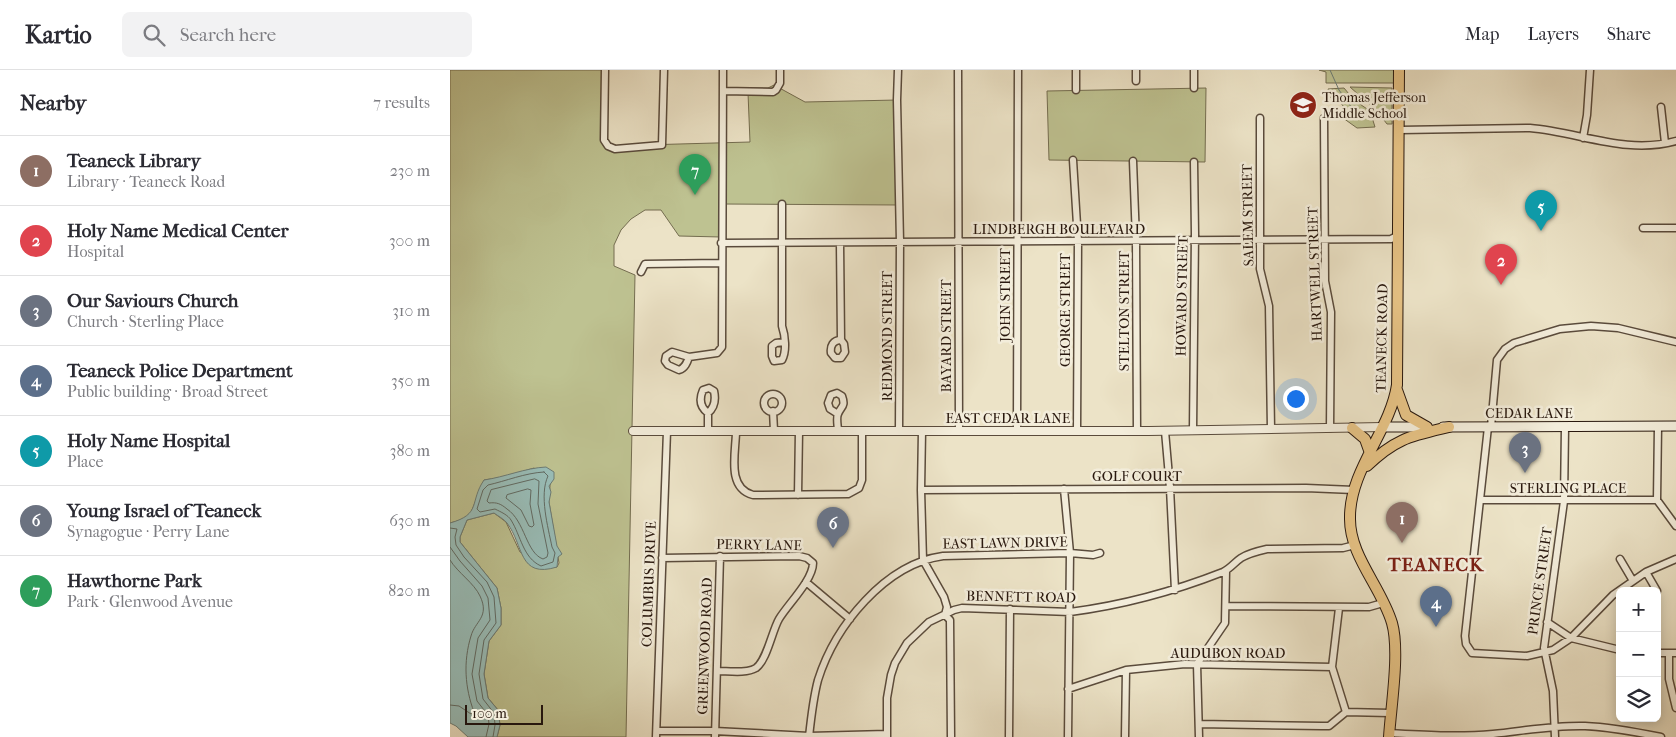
<!DOCTYPE html>
<html lang="en">
<head>
<meta charset="utf-8">
<style>
	:root { --surface:#fff; --page:#f2f2f3; --text:#2b2b33; --muted:#7c7c81; --line:#e1e1e2; --accent:#7c3aed }
	body { margin:0; font-family:"IM FELL French Canon",serif; background:var(--page); color:var(--text) }
	.controls { position:absolute; right:15px; bottom:15px; display:grid; overflow:hidden; border-radius:8px; box-shadow:0 2px 12px #0003 }
	.controls button { width:45px; height:45px; display:grid; place-items:center; padding:0; border:0; border-bottom:1px solid var(--line); background:var(--surface); color:var(--text); font:25px sans-serif }
	.scale { position:absolute; left:15px; bottom:12px; width:78px; box-sizing:border-box; padding-left:5px; border:2px solid #29180e; border-top:0; font-size:14px; line-height:18px; white-space:nowrap; color:#29180e; -webkit-text-stroke:4px #f3eddb; paint-order:stroke }
	.you { position:absolute; left:845px; top:328px; width:18px; height:18px; margin:-12px; border:4px solid #fff; border-radius:50%; background:#1a73e8; box-shadow:0 0 0 8px #1a73e833 }
	.badge { display:grid; place-items:center; width:32px; height:32px; border-radius:50%; background:var(--accent); color:#fff; font-size:16px; font-weight:700 }
	.pin { position:absolute; translate:-50% -41px; filter:drop-shadow(0 1px 2px #0008) }
	.pin::after { content:''; position:absolute; top:26px; width:18px; height:15px; background:inherit; clip-path:polygon(0 0,100% 0,50% 100%) }
	.list { margin:0; padding:0; list-style:none }
	h2 { display:flex; justify-content:space-between; align-items:center; height:65px; margin:0; padding:0 20px; font-size:21px }
	h2 small { font-size:16px; font-weight:400; color:var(--muted) }
	.list li { display:grid; grid-template-columns:32px 1fr auto; gap:15px; align-items:center; box-sizing:border-box; height:70px; padding:0 20px; border-top:1px solid var(--line) }
	.list b { display:block; font-size:19px; white-space:nowrap }
	.list p { margin:0; font-size:16px; white-space:nowrap; color:var(--muted) }
	.list em { font-size:16px; font-style:normal; color:var(--muted) }
	.icon { flex:none; width:28px; height:28px; fill:none; stroke:currentColor; stroke-width:2; stroke-linecap:round; stroke-linejoin:round }
	.map { position:relative; flex:none; width:1226px; height:667px; overflow:hidden }
	header { display:flex; align-items:center; gap:30px; box-sizing:border-box; height:70px; padding:0 25px; background:var(--surface); border-bottom:1px solid var(--line) }
	header strong { font-size:24px }
	nav { display:flex; gap:28px; margin-inline-start:auto; font-size:18px }
	.search { width:350px; height:45px; background:var(--page); display:flex; align-items:center; gap:12px; box-sizing:border-box; padding:0 18px; border-radius:8px; color:var(--muted); font-size:19px }
	main { display:flex }
	aside { flex:1; background:var(--surface) }
	.map>svg:first-child { display:block }
</style>
</head>
<body>
<header>
<strong>Kartio</strong>
<div class="search"><svg class="icon" aria-label="search" viewBox="0 0 24 24"><circle cx="10" cy="10" r="6"/><path d="M15 15l6 6"/></svg>Search here</div>
<nav><a>Map</a><a>Layers</a><a>Share</a></nav>
</header>
<main>
<aside>
<h2>Nearby<small>7 results</small></h2>
<ul class="list">
<li><span class="badge" style="background:#8d6e63">1</span><div><b>Teaneck Library</b><p>Library · Teaneck Road</p></div><em>230 m</em></li>
<li><span class="badge" style="background:#e0444e">2</span><div><b>Holy Name Medical Center</b><p>Hospital</p></div><em>300 m</em></li>
<li><span class="badge" style="background:#6b7280">3</span><div><b>Our Saviours Church</b><p>Church · Sterling Place</p></div><em>310 m</em></li>
<li><span class="badge" style="background:#5c6f8a">4</span><div><b>Teaneck Police Department</b><p>Public building · Broad Street</p></div><em>350 m</em></li>
<li><span class="badge" style="background:#0f9aa8">5</span><div><b>Holy Name Hospital</b><p>Place</p></div><em>380 m</em></li>
<li><span class="badge" style="background:#6b7280">6</span><div><b>Young Israel of Teaneck</b><p>Synagogue · Perry Lane</p></div><em>630 m</em></li>
<li><span class="badge" style="background:#2e9e5b">7</span><div><b>Hawthorne Park</b><p>Park · Glenwood Avenue</p></div><em>820 m</em></li>
</ul>
</aside>
<div class="map">
<svg width="1226" height="667" viewBox="0 0 1226 667">
	<rect width="100%" height="100%" fill="#ece3c7"/>
	<filter id="stains"><feTurbulence type="fractalNoise" baseFrequency=".004" numOctaves="4"/><feColorMatrix values="0 0 0 0 .2 0 0 0 0 .09 0 0 0 0 .02 0 0 0 .5 -.17"/></filter>
	<radialGradient id="worn" r=".72"><stop offset=".6" stop-color="#630" stop-opacity="0"/><stop offset="1" stop-color="#630" stop-opacity=".3"/></radialGradient>
	<path fill="#bec291" stroke="#746d50" d="M0 0H155L154 70 158 76 300 72 298 23 302 18H318L324 15 355 32 447 30 449 135 272 134 271 167 229 166 211 140H195L181 149 171 160 164 175V196L185 205 176 667H47L50 655 48 640 38 628 34 604 39 571 51 555V538L47 518 10 472V467L17 450 44 443 56 452 70 482 101 497H107L109 493 99 432C100 425 99 417 101 411L84 398 54 407 34 410 20 445 11 450 0 453Z
		M869 0H945V13H876V2Z
		M900 17 942 18V54H937L927 41Z
		M756 18 755 92 599 90 597 21Z
		M894 18 904 30 920 41 925 57 907 58 893 48 894 44 891 40 893 35 880 27 878 19Z"/>
	<path fill="#99beb9" stroke="#6c7c75" d="M96 397 104 402V409L99 416 101 422 99 432 107 476 112 484 108 487 107 497C68 509 74 475 57 453 54 449 48 446 44 443L17 450 10 467V472L47 518 51 538V555L39 571 34 604 38 628 48 640 50 655 47 667H18L6 656 0 653V453C32 444 19 432 34 410 55 407 75 398 96 397Z"/>
	<g fill="none" stroke-linecap="round" stroke-linejoin="round">
		<path stroke="#616b64" stroke-width="1" d="M94 402 98 406C89 425 98 457 102 477L105 483 103 492 91 496C73 488 71 466 61 450 58 445 51 442 45 439L30 442 27 439 33 420 38 415C56 411 75 403 94 402Z
			M85 409 89 411 88 434 98 483 97 487 93 489C76 483 75 451 57 439 51 434 47 432 39 433L37 431 41 420Z
			M78 419 81 420 80 434 84 455 82 457 79 456 71 440 56 428 57 425Z
			M0 458 7 459 5 467 6 475 14 487 37 512 44 527 46 553 34 570 29 604 33 629 44 643 45 655 43 667
			M0 477 10 491 32 516 38 528 40 550 28 568 22 604 27 631 38 645 39 654 36 667
			M0 490C8 503 24 513 30 526 40 547 25 551 21 566 13 592 15 618 24 642L21 644 9 636 0 635"/>
		<path stroke="#6c7c75" stroke-width="1" d="M880 0 889 20 907 45"/>
		<g stroke="#5a4b3c" stroke-width="9">
			<path id="minor" d="M155 0 154 70 158 76 165 79 212 75 214 0
				M448 0 447 30 450 172 449 361
				M508 0 509 361
				M626 0V20
				M686 0V11
				M744 0V18
				M273 21 323 22 326 20 330 13V0
				M1211 37 1215 73
				M810 48V199L819 236 821 359
				M874 48 875 211 881 242 880 358
				M950 60 1080 58C1129 62 1176 85 1226 71
				M1133 68 1137 45 1140 0
				M623 90 628 171 627 361
				M683 91 686 170 687 361
				M332 134V256C335 265 337 281 332 290L324 291 322 286V276L326 273 334 272
				M1193 158H1226
				M271 173 941 169 947 166
				M390 173 391 270 394 274 395 282 391 288H385L381 283C380 276 383 270 391 270
				M191 202 195 194 271 193
				M239 287C237 293 235 298 229 300L218 295 215 291 216 286 222 282 239 287 267 283 272 277 273 0
				M314 333a9 9 0 1 1 18 0a9 9 0 1 1-18 0Z
				M323 341 324 361
				M258 343C265 337 266 330 264 321L259 318 253 320C249 329 250 337 258 343V361
				M388 344 380 339 378 333 381 325 387 323 392 326C396 337 391 336 388 344 386 348 388 357 388 361
				M1208 356 1207 430 1226 456
				M1038 357 1015 566 1016 574 1022 583 1077 586 1103 580 1121 568 1163 525 1196 502 1226 489
				M1041 357 1047 290 1055 279 1064 273 1110 259 1141 256 1168 258 1226 272
				M743 360 745 164 744 92
				M286 361C286 382 276 418 303 425L398 424 409 418 412 410V361
				M472 361 471 420 473 490 494 527 497 537 495 545 500 550 501 667
				M567 361 568 0
				M715 361 720 418 725 520
				M614 419 620 483 618 667
				M471 420 856 418 904 420
				M348 425 349 361
				M1030 430H1207
				M212 488 349 486 357 488 363 493C363 510 338 534 329 549 322 561 317 590 306 598 296 604 278 601 267 601
				M1170 489 1183 511
				M1196 502 1207 521
				M356 512 400 549
				M776 536 919 537 933 533
				M889 538 882 597 896 642
				M1097 552 1121 568 1170 580
				M1207 583H1226
				M1219 583V609L1226 638
				M618 619 676 600 735 594 882 597
				M896 642 940 643
				M749 654 872 656H879L896 642
				M207 661H265L359 666 437 664
				M939 663C973 665 1008 667 1043 664 1073 661 1104 655 1135 656 1160 657 1186 662 1211 667
				M206 667 217 361
				M265 667 270 486
				M359 667C361 648 363 629 368 610 385 556 435 494 493 486L620 483 643 485 650 483
				M437 667V628L441 605 445 593 457 573 479 552 504 540 512 538 620 542C674 535 722 522 773 502 780 499 785 492 791 488 799 483 808 481 817 479L893 478 905 475
				M559 667 560 539
				M675 667 676 600
				M749 667 747 594 775 553 776 501
				M1105 667 1103 621 1094 578 1114 431 1115 357"/>
		</g>
		<g stroke="#5a4b3c" stroke-width="10">
			<path id="tertiary" d="M183 361H699L933 357"/>
		</g>
		<g stroke="#29180e" stroke-width="11">
			<path id="secondary" d="M933 357H977
				M993 357 1226 356"/>
		</g>
		<g stroke="#29180e" stroke-width="12">
			<path id="primary" d="M947 320 956 345 977 357
				M902 358 915 369 920 383
				M917 396C946 368 961 366 999 357
				M939 667C941 636 950 581 942 553 931 516 899 486 900 447 900 399 940 361 947 315L949 0"/>
		</g>
		<use href="#minor" stroke="#f3eddb" stroke-width="6"/>
		<use href="#tertiary" stroke="#f3eddb" stroke-width="8"/>
		<use href="#secondary" stroke="#f3eddb" stroke-width="9"/>
		<use href="#primary" stroke="#e6c284" stroke-width="10"/>
	</g>
	<defs>
		<g id="school-disc" transform="scale(1.4375)"><circle r="9.5" fill="#8f2418" stroke="#f3eddb"/><path d="M0-5L7-2L0 1L-7-2ZM-4 1L0 2.5L4 1V4Q0 6-4 4Z" fill="#fff"/></g>
	</defs>
	<g fill-rule="evenodd">
		<use href="#school-disc" x="853" y="35"/>
	</g>
	<g text-anchor="middle" dominant-baseline="central" stroke-width="5" stroke-linejoin="round" paint-order="stroke">
		<g font-size="14" fill="#29180e" stroke="#f3eddb" text-anchor="start">
			<text x="872" y="27">Thomas Jefferson<tspan x="872" dy="16">Middle School</tspan></text>
		</g>
		<g font-size="14" fill="#29180e" stroke="#f3eddb">
			<text transform="translate(798 145) rotate(-91)">SALEM STREET</text>
			<text x="609" y="159">LINDBERGH BOULEVARD</text>
			<text transform="translate(865 204) rotate(-92)">HARTWELL STREET</text>
			<text transform="translate(555 225) rotate(-90)">JOHN STREET</text>
			<text transform="translate(732 226) rotate(-89)">HOWARD STREET</text>
			<text transform="translate(615 240) rotate(-90)">GEORGE STREET</text>
			<text transform="translate(674 241) rotate(-90)">STELTON STREET</text>
			<text transform="translate(437 266) rotate(-90)">REDMOND STREET</text>
			<text transform="translate(496 266) rotate(-90)">BAYARD STREET</text>
			<text transform="translate(932 268) rotate(-89)">TEANECK ROAD</text>
			<text x="1079" y="343">CEDAR LANE</text>
			<text x="558" y="348">EAST CEDAR LANE</text>
			<text x="687" y="406">GOLF COURT</text>
			<text x="1118" y="418">STERLING PLACE</text>
			<text transform="translate(555 473) rotate(-1)">EAST LAWN DRIVE</text>
			<text transform="translate(309 475) rotate(1)">PERRY LANE</text>
			<text transform="translate(1090 511) rotate(-82)">PRINCE STREET</text>
			<text transform="translate(199 514) rotate(-88)">COLUMBUS DRIVE</text>
			<text transform="translate(571 527) rotate(1)">BENNETT ROAD</text>
			<text transform="translate(255 576) rotate(-88)">GREENWOOD ROAD</text>
			<text x="778" y="583">AUDUBON ROAD</text>
		</g>
		<g font-size="19" font-weight="bold" letter-spacing="1" fill="#7a1f14" stroke="#f3eddb">
			<text x="986" y="495">TEANECK</text>
		</g>
	</g>
	<rect width="100%" height="100%" filter="url(#stains)"/>
	<rect width="100%" height="100%" fill="url(#worn)"/>
</svg>
<div class="controls">
<button>+</button>
<button>−</button>
<button><svg class="icon" aria-label="layers" viewBox="0 0 24 24"><path d="M12 4l9 5-9 5-9-5zM3 14l9 5 9-5"/></svg></button>
</div>
<div class="scale">100 m</div>
<div class="you"></div>
<div class="pin badge" style="left:952px;top:473px;background:#8d6e63">1</div>
<div class="pin badge" style="left:1051px;top:215px;background:#e0444e">2</div>
<div class="pin badge" style="left:1075px;top:403px;background:#6b7280">3</div>
<div class="pin badge" style="left:986px;top:557px;background:#5c6f8a">4</div>
<div class="pin badge" style="left:1091px;top:161px;background:#0f9aa8">5</div>
<div class="pin badge" style="left:383px;top:478px;background:#6b7280">6</div>
<div class="pin badge" style="left:245px;top:125px;background:#2e9e5b">7</div>
</div>
</main>
</body>
</html>
